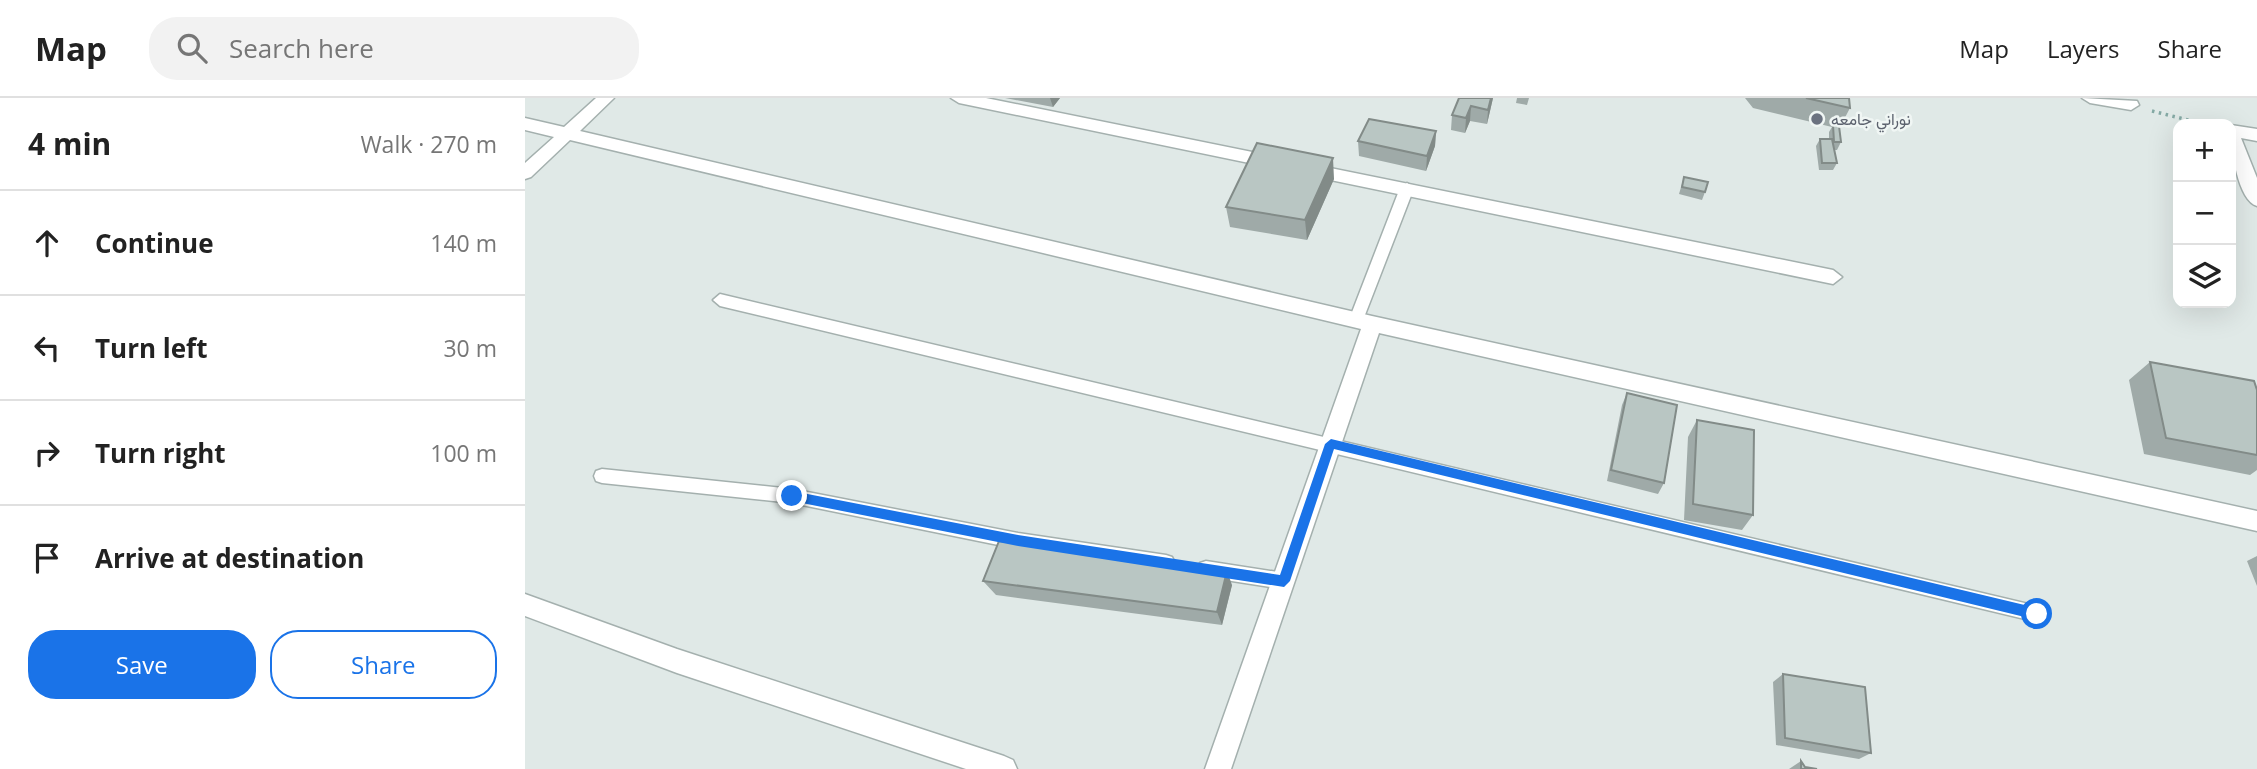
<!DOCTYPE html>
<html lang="en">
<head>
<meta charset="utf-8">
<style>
	:root { --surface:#fff; --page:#f2f2f2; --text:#222; --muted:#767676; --line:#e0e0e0; --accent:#1a73e8 }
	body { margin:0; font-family:"Open Sans",Vazirmatn,sans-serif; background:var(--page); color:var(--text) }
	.controls { position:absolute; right:21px; top:21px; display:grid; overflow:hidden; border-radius:14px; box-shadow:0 7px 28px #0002 }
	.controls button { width:63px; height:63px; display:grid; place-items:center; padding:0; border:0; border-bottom:2px solid var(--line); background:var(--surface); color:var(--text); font:35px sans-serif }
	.stop { position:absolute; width:21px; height:21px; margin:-16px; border:5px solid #1a73e8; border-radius:50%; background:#fff }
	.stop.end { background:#1a73e8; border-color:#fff; box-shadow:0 2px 7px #0008 }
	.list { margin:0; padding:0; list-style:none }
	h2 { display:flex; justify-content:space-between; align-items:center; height:91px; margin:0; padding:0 28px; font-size:30px }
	h2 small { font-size:23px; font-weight:400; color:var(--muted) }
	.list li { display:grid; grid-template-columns:46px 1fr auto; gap:21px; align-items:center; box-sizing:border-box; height:105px; padding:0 28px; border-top:2px solid var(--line) }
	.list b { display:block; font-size:26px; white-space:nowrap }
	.list em { font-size:23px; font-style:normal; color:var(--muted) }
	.actions { display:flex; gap:14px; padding:21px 28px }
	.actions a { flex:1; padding:16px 0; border:2px solid var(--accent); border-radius:28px; text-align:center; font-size:24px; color:var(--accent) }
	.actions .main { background:var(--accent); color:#fff }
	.icon { flex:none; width:38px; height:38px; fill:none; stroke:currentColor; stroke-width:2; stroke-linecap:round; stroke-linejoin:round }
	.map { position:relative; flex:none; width:1732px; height:671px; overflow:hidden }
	header { display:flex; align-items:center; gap:42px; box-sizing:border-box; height:98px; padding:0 35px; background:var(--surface); border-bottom:2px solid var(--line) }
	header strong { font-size:33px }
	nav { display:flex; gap:38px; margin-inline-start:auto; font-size:24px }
	.search { width:490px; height:63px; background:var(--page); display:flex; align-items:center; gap:18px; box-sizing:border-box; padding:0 24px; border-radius:28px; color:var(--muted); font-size:26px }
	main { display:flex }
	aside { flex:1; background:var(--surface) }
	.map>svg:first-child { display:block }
</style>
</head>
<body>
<header>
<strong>Map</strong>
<div class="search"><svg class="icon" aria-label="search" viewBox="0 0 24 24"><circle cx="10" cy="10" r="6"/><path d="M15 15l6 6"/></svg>Search here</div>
<nav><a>Map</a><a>Layers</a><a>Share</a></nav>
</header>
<main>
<aside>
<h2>4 min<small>Walk · 270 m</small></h2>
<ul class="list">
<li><svg class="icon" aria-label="ahead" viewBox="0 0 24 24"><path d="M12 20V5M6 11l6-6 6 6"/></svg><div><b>Continue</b></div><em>140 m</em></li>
<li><svg class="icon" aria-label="left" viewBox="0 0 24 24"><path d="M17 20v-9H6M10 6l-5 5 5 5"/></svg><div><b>Turn left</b></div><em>30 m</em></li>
<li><svg class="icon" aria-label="right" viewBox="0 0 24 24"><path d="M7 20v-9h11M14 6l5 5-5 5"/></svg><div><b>Turn right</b></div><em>100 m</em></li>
<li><svg class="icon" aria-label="arrive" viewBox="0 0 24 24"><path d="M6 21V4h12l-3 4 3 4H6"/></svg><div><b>Arrive at destination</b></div></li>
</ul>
<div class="actions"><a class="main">Save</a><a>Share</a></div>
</aside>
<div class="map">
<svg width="1732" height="671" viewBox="0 0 1732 671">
	<rect width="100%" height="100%" fill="#e0e9e7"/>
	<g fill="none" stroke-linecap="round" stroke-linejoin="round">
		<g stroke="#a4b0ae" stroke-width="3">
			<path id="lane" d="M882 85 889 90 838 222 831 228 826 226 824 222 875 90Z
				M195 196 1512 508 1518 510 1521 516 1518 522 1512 524 195 208 188 202Z
				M77 371 267 391 493 435 641 457 647 459 650 465 647 471 641 473 493 451 267 405 77 385 71 383 69 378 71 373Z
				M681 463 759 475 765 477 768 483 765 489 759 491 681 479 675 477 672 471 675 465Z"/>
		</g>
		<g stroke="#a4b0ae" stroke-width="3">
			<path id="street" d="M71 0H89L55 33 847 218 1732 413V433L854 235 706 671H680L836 231 45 42 6 79 0 81V65L29 39 0 32V20L39 29Z
				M426 0H461L1308 172 1317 179 1308 186 434 5Z
				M1557 0 1612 3 1614 7 1606 12 1565 5Z
				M1706 27 1732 31V43L1716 40 1732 80V108C1712 102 1705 46 1706 27Z
				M0 496 152 551 479 658 488 662 492 671H441L152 575 0 518Z"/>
		</g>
		<path stroke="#84a9a4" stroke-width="3.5" stroke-dasharray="2.5 4.5" stroke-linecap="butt" d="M1627 13 1679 26"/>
		<use href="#lane" fill="#fff" fill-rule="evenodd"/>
		<use href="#street" fill="#fff" fill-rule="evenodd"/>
	</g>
	<path fill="#9faaa8" d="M480 0H535L528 9Z
		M934 0H968L962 26 945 23 940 35 926 32 927 17Z
		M992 0H1004L1002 7 991 5Z
		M1220 0H1324L1325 10 1314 31 1316 44 1312 52H1309L1312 65 1308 72H1294L1291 48 1295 41H1304V34L1307 29 1228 10Z
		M911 33 910 48 901 73 834 58 833 43Z
		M1159 79 1180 94 1177 102 1154 96Z
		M809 81 782 142 705 129 701 109Z
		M1625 264 1732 292V372L1725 377 1619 356 1604 282Z
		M1102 295 1139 385 1133 396 1082 383 1097 307Z
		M1172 322 1228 417 1217 432 1159 422 1163 339Z
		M1732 458V488L1722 463Z
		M458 483 707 487 697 527 471 497Z
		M1258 576 1346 655 1334 661 1251 647 1248 584Z
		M1276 663 1280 669 1292 671H1264Z"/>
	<path fill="#828b88" d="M525 0H535L528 9Z
		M966 0H968L962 26 963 12Z
		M946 8 945 23 940 35 941 20Z
		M911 33 910 48 901 73 902 58Z
		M808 60 809 81 782 142 780 122Z
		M702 473 707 487 697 527 692 514Z"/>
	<path fill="#b9c6c3" stroke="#828b88" stroke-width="2" d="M934 0H966L963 12 946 8 941 20 927 17Z
		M1281 0H1324L1325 10Z
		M844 21 911 33 902 58 833 43Z
		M1308 27 1314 28 1316 44H1309Z
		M1295 41H1307L1312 65H1297Z
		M732 45 808 60 780 122 701 109Z
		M1159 79 1183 84 1180 94 1157 89Z
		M1625 264 1729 283 1732 292V357L1641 340Z
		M1102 295 1152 307 1139 385 1086 372Z
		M1172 322 1229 332 1228 417 1168 406Z
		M474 443 702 473 692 514 458 483Z
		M1258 576 1340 589 1346 655 1260 640Z
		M1276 663 1280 669 1292 671H1276Z"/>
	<path fill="#1a73e8" d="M806 341 1512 510 1518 516 1512 522 809 351 765 483 759 489 493 448 267 403 261 398 267 393 493 437 755 477 800 346Z"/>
	<circle fill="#6b7280" stroke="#f0f6f4" stroke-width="2.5" cx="1292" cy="21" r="7"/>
	<g text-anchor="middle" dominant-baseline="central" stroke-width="5" stroke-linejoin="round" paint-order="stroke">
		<g font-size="16" fill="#5b616d" stroke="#f0f6f4" text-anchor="start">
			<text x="1306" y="21">نوراني جامعه</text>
		</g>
	</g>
</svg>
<div class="controls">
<button>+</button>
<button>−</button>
<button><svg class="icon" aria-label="layers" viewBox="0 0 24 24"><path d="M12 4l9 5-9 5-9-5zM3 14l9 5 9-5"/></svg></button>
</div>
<div class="stop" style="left:1512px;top:516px"></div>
<div class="stop end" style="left:267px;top:398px"></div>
</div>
</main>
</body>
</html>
